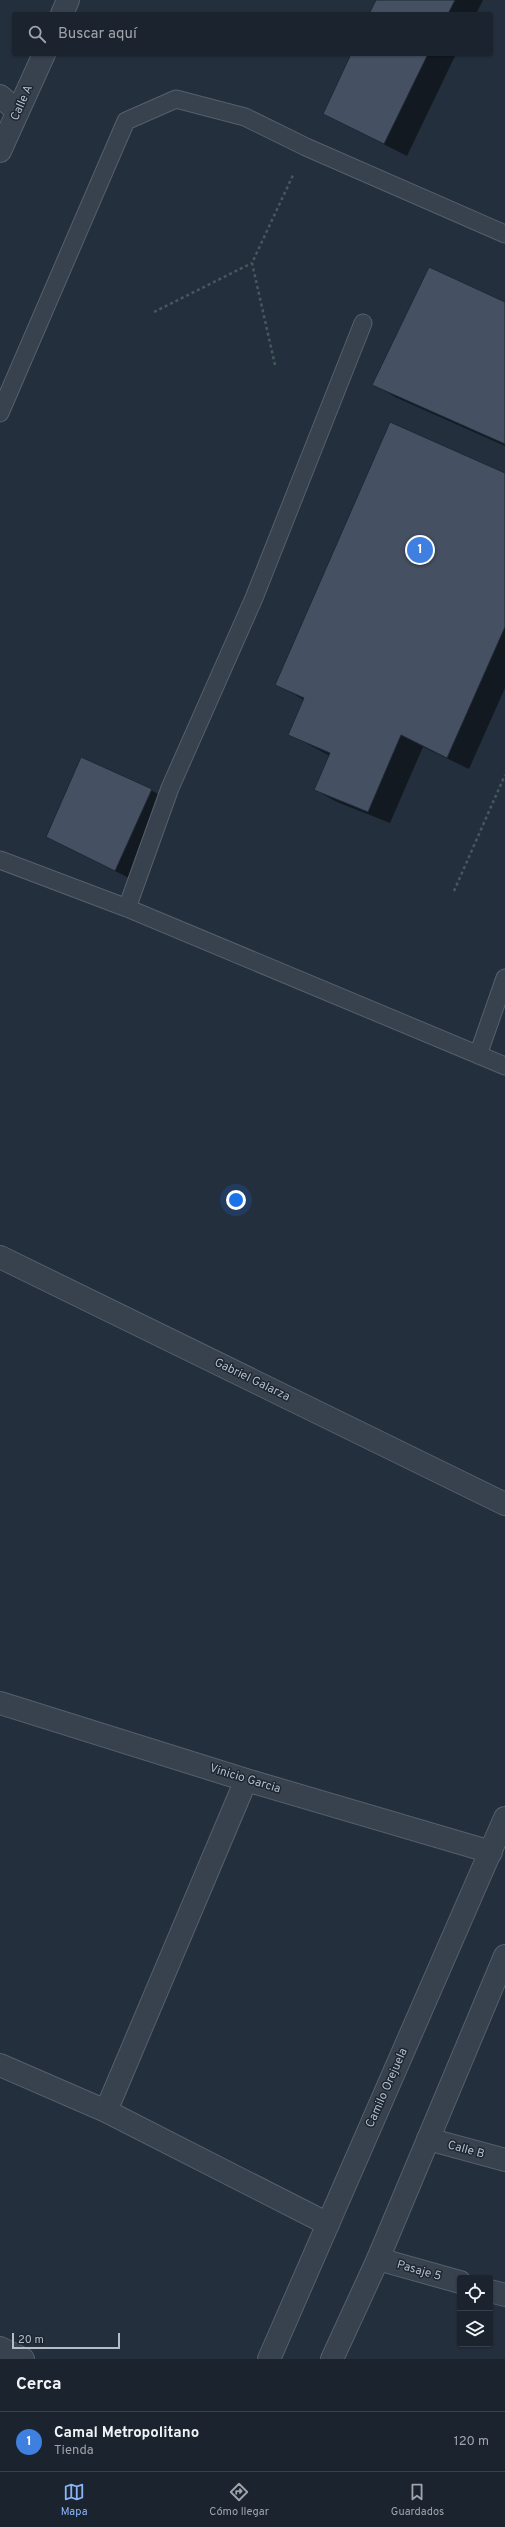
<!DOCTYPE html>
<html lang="es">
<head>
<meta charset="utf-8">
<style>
	:root { --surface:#1b232e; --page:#242b36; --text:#f1f3f6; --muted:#a0a4aa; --line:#39404a; --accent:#8ab4f8 }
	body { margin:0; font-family:Overpass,sans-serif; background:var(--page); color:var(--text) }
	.controls { position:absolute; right:12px; bottom:12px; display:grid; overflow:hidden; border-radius:4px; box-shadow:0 1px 3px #0004 }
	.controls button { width:36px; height:36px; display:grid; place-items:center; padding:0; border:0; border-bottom:1px solid var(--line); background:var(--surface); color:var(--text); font:20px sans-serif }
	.scale { position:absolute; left:12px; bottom:10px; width:108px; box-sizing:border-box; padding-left:4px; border:2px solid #b4bcc9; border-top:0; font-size:11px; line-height:14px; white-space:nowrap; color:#b4bcc9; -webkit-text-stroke:3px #1d2633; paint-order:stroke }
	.you { position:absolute; left:236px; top:1200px; width:14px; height:14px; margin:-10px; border:3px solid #fff; border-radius:50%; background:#1a73e8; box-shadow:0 0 0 6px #1a73e833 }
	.badge { display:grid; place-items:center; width:26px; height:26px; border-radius:50%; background:var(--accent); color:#fff; font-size:13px; font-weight:700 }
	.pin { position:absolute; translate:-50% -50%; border:2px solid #fff; box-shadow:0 1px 4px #0006 }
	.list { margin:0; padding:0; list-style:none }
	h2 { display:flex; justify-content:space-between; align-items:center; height:52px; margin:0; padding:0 16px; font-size:17px }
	h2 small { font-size:13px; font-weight:400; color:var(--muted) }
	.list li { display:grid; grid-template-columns:26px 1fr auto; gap:12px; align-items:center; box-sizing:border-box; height:60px; padding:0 16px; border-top:1px solid var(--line) }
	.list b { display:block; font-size:15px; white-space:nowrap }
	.list p { margin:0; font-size:13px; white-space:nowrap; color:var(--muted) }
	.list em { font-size:13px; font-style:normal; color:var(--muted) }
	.icon { flex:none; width:22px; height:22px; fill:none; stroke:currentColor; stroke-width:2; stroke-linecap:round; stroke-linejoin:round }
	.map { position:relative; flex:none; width:505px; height:2359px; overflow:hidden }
	.search { position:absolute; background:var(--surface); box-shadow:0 1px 3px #0004; left:12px; right:12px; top:12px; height:44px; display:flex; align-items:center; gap:10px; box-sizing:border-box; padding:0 14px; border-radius:4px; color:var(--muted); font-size:15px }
	.sheet { height:112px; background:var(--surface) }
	nav { display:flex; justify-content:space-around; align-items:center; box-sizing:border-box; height:56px; border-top:1px solid var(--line); background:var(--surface); font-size:11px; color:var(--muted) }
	nav a { display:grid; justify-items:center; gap:2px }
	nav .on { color:var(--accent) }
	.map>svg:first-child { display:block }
</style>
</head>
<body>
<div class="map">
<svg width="505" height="2359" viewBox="0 0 505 2359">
	<rect width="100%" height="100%" fill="#242f3e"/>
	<path fill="#0007" d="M377 0H483L476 14H371Z
		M352 54H456L407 156 324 114Z
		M505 303V446L395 397 374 384Z
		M505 474V688L469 769 423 747 390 823 337 802 315 790 330 756 289 734 304 700 276 684Z
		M151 790 170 801 135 881 47 837Z"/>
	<path fill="#455162" stroke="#1f2835" d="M376 0H455L448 14H369Z
		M351 54H428L384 144 323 114Z
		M429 267 505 302V444L372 385Z
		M390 422 505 473V627L447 758 401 735 368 812 314 790 330 753 288 735 304 698 275 685Z
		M81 757 152 789 115 871 46 837Z"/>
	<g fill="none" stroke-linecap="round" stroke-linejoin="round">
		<g stroke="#565f6c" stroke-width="19">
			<path id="service" d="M0 413 126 121 176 99 245 117 306 147 505 234
				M0 860 127 908 505 1066
				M127 908 170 788 254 598 363 323
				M478 1055 505 978"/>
		</g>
		<g stroke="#565f6c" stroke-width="24">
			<path id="minor" d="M62 14 68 0
				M0 96 18 112
				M0 151 44 54
				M0 1257 505 1504
				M0 1703 246 1780 491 1852
				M0 2065 106 2111 328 2224
				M106 2111 246 1780
				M428 2139 505 2160
				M378 2259 460 2282
				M490 2291 505 2295
				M0 2348 23 2359"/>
		</g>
		<g stroke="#565f6c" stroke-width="24">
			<path id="tertiary" d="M269 2359 505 1818
				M332 2359 378 2259 505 1956"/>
		</g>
		<path stroke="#44595c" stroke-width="2.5" stroke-dasharray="3 3" stroke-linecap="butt" d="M154 312 252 263
			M275 365 252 263 294 173
			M454 891 505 775"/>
		<use href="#service" stroke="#38414e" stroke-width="17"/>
		<use href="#minor" stroke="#38414e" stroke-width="22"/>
		<use href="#tertiary" stroke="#38414e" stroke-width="22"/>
	</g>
	<g text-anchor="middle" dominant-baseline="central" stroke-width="3" stroke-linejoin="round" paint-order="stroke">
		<g font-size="12" fill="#b4bcc9" stroke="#1d2633">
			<text transform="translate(22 103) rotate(-66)">Calle A</text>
			<text transform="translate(252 1380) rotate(26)">Gabriel Galarza</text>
			<text transform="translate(245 1779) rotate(17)">Vinicio Garcia</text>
			<text transform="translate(387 2088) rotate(-66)">Camilo Orejuela</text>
			<text transform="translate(466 2150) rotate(15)">Calle B</text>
			<text transform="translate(419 2271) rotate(16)">Pasaje 5</text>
		</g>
	</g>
</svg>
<div class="controls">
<button><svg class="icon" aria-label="locate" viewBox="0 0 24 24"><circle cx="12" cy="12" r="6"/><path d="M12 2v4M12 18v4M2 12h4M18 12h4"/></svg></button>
<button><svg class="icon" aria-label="layers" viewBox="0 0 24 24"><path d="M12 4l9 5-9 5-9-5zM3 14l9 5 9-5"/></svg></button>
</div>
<div class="scale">20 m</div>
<div class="you"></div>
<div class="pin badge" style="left:420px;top:550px;background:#3f7fe0">1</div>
<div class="search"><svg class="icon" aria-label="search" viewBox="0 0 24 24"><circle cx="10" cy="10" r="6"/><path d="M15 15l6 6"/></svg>Buscar aquí</div>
</div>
<section class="sheet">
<h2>Cerca<small></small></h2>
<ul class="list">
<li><span class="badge" style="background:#3f7fe0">1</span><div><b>Camal Metropolitano</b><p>Tienda</p></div><em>120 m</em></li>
</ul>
</section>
<nav>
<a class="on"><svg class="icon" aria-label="map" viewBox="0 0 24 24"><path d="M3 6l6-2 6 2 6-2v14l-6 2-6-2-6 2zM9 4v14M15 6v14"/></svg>Mapa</a>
<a><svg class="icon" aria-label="directions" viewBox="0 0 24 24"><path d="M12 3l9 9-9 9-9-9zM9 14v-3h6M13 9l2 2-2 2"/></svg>Cómo llegar</a>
<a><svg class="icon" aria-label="saved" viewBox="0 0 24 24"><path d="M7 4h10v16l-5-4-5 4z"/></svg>Guardados</a>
</nav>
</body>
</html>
